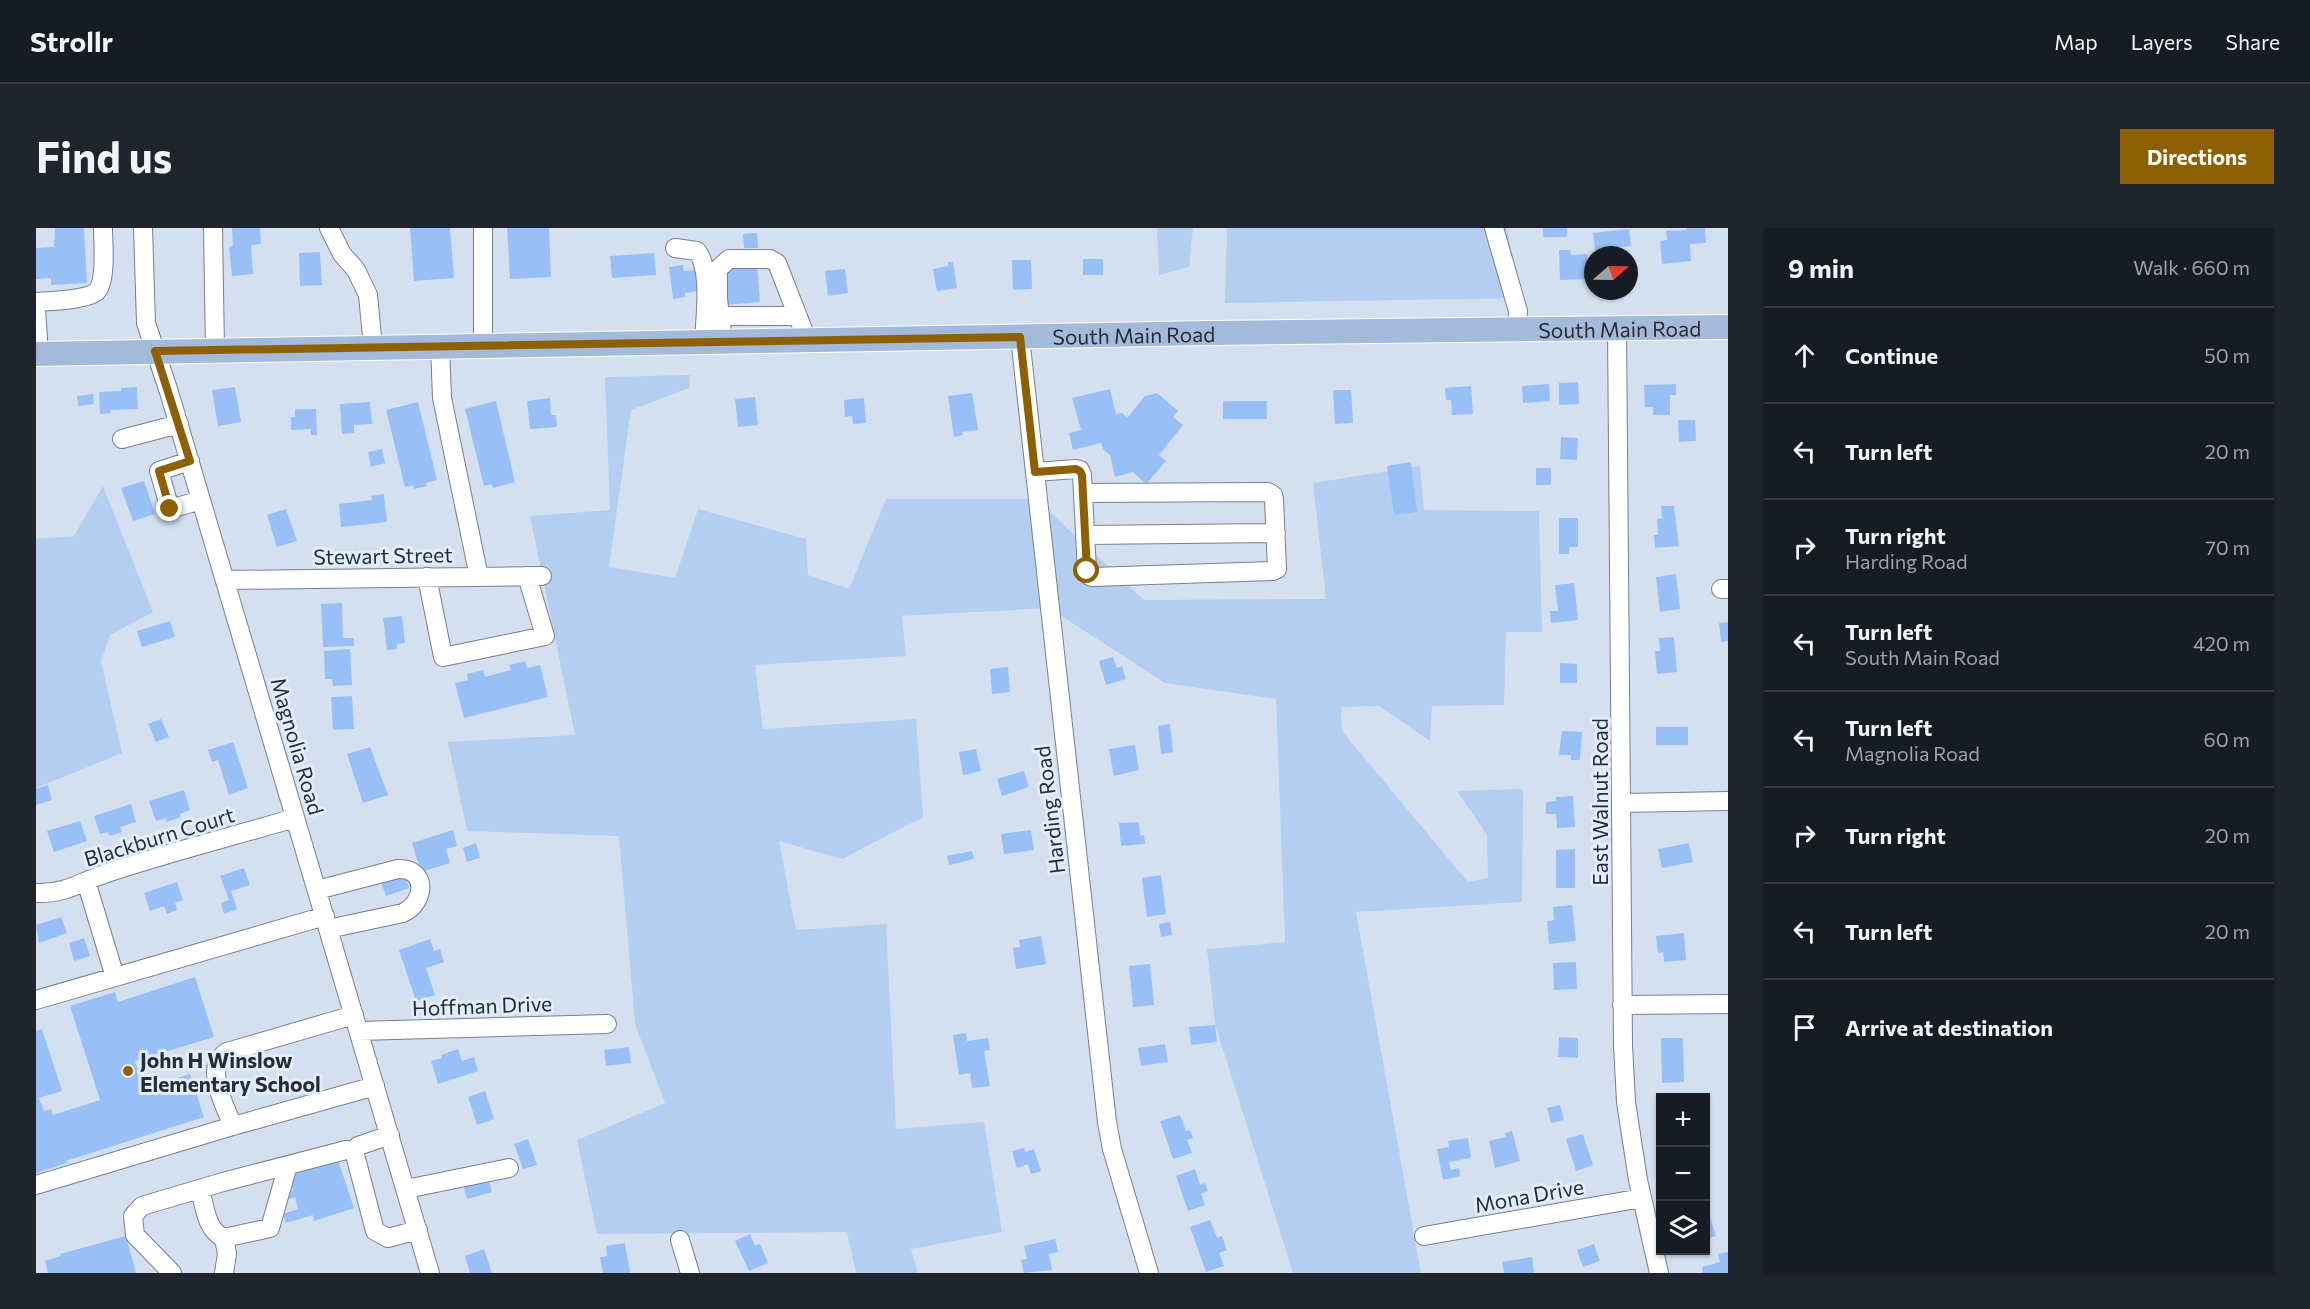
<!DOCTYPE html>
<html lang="en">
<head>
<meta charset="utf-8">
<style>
	:root { --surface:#171b24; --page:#20242c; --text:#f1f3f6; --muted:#9ea1a6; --line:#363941; --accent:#8d6006 }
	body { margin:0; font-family:Commissioner,sans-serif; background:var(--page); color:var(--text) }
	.controls { position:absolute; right:18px; bottom:18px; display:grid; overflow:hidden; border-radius:0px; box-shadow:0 2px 4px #0004 }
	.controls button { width:54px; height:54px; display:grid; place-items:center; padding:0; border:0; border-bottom:2px solid var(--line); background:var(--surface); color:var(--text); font:30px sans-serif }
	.compass { position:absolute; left:1548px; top:18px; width:54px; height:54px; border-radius:50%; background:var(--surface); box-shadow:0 2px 4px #0004; rotate:70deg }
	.stop { position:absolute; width:18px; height:18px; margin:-14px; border:4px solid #8d6006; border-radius:50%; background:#fff }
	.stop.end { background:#8d6006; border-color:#fff; box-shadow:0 2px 6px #0008 }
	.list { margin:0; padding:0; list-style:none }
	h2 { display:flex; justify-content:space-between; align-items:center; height:78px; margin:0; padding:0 24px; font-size:26px }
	h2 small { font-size:20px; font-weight:400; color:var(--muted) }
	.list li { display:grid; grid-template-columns:39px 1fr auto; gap:18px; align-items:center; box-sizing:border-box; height:96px; padding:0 24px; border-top:2px solid var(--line) }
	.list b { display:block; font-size:22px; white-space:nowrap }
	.list p { margin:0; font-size:20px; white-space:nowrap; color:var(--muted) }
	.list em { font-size:20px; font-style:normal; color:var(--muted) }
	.icon { flex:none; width:33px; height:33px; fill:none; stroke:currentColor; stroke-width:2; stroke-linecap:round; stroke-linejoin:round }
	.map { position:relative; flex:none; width:1692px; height:1045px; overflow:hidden; border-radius:0px }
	header { display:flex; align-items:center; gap:36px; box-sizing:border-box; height:84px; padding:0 30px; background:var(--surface); border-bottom:2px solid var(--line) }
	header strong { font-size:28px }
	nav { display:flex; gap:33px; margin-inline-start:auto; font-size:21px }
	.intro { display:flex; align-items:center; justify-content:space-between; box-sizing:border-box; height:144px; padding:0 36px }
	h1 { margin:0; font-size:42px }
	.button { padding:15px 27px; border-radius:0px; background:var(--accent); color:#fff; font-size:21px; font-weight:700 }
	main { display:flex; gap:36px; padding:0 36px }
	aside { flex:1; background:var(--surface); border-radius:0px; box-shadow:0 2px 4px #0004 }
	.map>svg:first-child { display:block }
</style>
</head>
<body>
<header>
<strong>Strollr</strong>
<nav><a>Map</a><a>Layers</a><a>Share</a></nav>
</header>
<div class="intro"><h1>Find us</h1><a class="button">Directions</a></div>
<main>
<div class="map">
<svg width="1692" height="1045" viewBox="0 0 1692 1045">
	<rect width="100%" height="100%" fill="#d4e0f0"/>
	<path fill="#b4cef2" d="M1121 0H1157L1153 39 1123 47Z
		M1191 0H1471L1485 70 1189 75Z
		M654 147 653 160 595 182 573 339 639 350 662 281 770 311 772 347 813 361 850 271H1000L1108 372 1290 371 1277 255 1384 238 1388 282 1503 283 1506 404H1470L1468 477 1396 478 1394 513 1343 478 1305 479 1306 503 1432 654 1452 650 1451 607 1421 563 1487 561 1486 674 1320 684 1385 1045H1257L1179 796 1171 721 1249 714 1240 471 1129 455 1013 380 866 388 870 428 719 437 727 501 880 491 887 589 806 631 743 613 760 702 850 696 860 901 948 894 966 1004 875 1021 882 1045H820L811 1004 561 1006 541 912 629 875 599 796 583 608 431 603 412 514 539 507 494 288 574 282 569 149Z
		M67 258 117 384 74 407 65 433 86 525 0 560V311L38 308Z"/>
	<path fill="#98c0f7" d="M19 0H48L51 55 15 57V50L0 51V20L18 19Z
		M196 0H224L225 16 215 17 217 46 196 48 193 19 197 18Z
		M374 0H414L418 50 378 53Z
		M471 0H513L515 49 474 51Z
		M1507 0H1531V9H1507Z
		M1651 0H1669L1670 15 1654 16 1655 33 1626 36 1624 13 1631 12 1630 3 1651 2Z
		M1593 1 1595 18 1559 22 1557 5Z
		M721 5 722 20H708L707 6Z
		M1523 22H1534L1535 27 1551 26 1552 51 1524 52Z
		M284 24 286 57 264 58 263 25Z
		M618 25 620 47 576 50 574 28Z
		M1047 31H1067V47H1047Z
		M976 32H995L996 61 977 62Z
		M721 34 724 74 690 77 687 37Z
		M912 34H917L921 60 901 63 897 41 912 38Z
		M647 37 648 43 661 42 664 63 649 65V69L637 71 633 39Z
		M809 41 812 65 792 68 789 43Z
		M1542 154 1543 176 1523 177V155Z
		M1513 156 1514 173 1487 175 1486 158Z
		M1640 156V167H1634V187H1617V179H1609L1608 157Z
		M1435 158 1437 186 1416 187 1415 172H1410L1409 160Z
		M101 159 102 181 74 182V185L64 186 63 164 85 163V160Z
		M199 159 205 194 182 198 176 162Z
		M1074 161 1080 186 1086 185 1091 190 1109 168 1121 165 1142 183 1137 189 1147 197 1123 227 1130 233 1110 256 1097 244 1079 249 1074 227 1067 221 1065 215 1037 222 1033 205 1045 202 1036 170Z
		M1297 162H1315L1317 195 1299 196Z
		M936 165 942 202 926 204 927 207 918 209 912 168Z
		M57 166 58 176 42 178 41 168Z
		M719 169 722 197 702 199 699 171Z
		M514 170 515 187H520L521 199 494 201 491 173Z
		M828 170 830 195 817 196 816 188 809 189 808 172Z
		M460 173 479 254 457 260 456 256 448 258 429 181Z
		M1187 173H1231V191H1187Z
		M334 174 336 196 318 197V205L306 206 304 176Z
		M382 174 401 252 390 255 391 258 378 261 377 257 369 259 350 182Z
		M259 181H280L281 207H275V201L255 202V189H259Z
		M1642 192H1659L1660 213 1643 214Z
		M1525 209 1542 210 1541 232 1524 231Z
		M346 221 349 235 335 239 332 224Z
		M1375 234 1381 284 1358 287 1351 238Z
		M1500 240H1515V257H1500Z
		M108 253 119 286 97 293 85 260Z
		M348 266 351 294 305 299 303 276 336 272 335 268Z
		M1625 278H1638L1643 318 1619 320 1618 307H1622L1621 291 1626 290Z
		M250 281 261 313 241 319 231 287Z
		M1523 290H1542V319H1533V326H1523Z
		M1640 346 1644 381 1624 384 1620 349Z
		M1538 355 1542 392 1515 395 1514 383H1522L1519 357Z
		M306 375 307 410H318V418L287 419 285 376Z
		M366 388 369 415 361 416V421L351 422 347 390Z
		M134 393 139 409 106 419 101 403Z
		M1692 394V413L1685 414 1683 395Z
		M1638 409 1641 444 1621 446 1619 423H1624L1623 410Z
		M314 421 316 457 297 458 296 451H289L288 423Z
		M1077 429 1081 440 1086 438 1090 451 1070 457 1063 433Z
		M489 433 491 440 504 437 512 469 428 490 419 455 432 452 431 446 447 442 449 449 475 442 473 437Z
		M1524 435 1541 436V455H1524Z
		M972 439 974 464 956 466 954 441Z
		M316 468 318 501 297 502 295 469Z
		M125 491 133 509 120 514 112 496Z
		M1134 496 1137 524 1125 526 1122 498Z
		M1620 499H1652V517H1620Z
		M1526 503 1546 504 1544 532H1535V527H1523Z
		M197 514 212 560 193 567 182 532 176 534 172 522Z
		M1099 517 1103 542 1078 548 1073 521Z
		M334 519 352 567 327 575 311 526Z
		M940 521 945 543 927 547 923 524Z
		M988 543 993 559 966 568 961 551Z
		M12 557 16 572 0 577V561Z
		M148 562 154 582 144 586 145 589 131 594 130 590 120 593 113 573Z
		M1537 568 1539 599 1521 600 1520 586H1510V574L1520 573V569Z
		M95 576 100 594 84 599 86 604 73 608 72 604 64 606 58 588Z
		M44 593 51 613 18 624 11 603Z
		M1103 594 1104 607H1108L1109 616 1085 618 1083 595Z
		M417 602 421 618 410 621 414 635 385 644 376 615Z
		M995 602 998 622 968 626 965 606Z
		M440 615 444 630 431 634 427 620Z
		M1653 615 1657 634 1626 640 1622 621Z
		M1539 621V660H1520V622Z
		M936 623 938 631 913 637 911 628Z
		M208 640 214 657 195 663 201 681 188 686 185 675 193 672 184 648Z
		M368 643 373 660 350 668 344 651Z
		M1125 647 1130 686 1111 689 1106 650Z
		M141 654 147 672 139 675 141 682 131 686 128 678 114 683 108 665Z
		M1536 677 1540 713 1513 716 1511 693 1518 692 1517 679Z
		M25 689 31 705 3 715 0 697Z
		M1134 694 1136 707 1125 709 1123 696Z
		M1648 705 1650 732 1628 734 1627 724 1622 725 1620 708Z
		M1005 708 1010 736 980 741 977 720 984 719 983 712Z
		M48 710 54 728 38 733 33 715Z
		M394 711 398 723 404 721 408 734 390 740 399 767 380 773 363 722Z
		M1540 734 1541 761 1518 762 1517 735Z
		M1114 736 1118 777 1097 779 1093 738Z
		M159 749 178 809 99 833 108 860 154 846 168 889 30 933 31 935 0 945V803L6 801 26 863 3 870 8 883 15 881 17 887 64 872 34 778 79 764 82 774Z
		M1179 797 1181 814 1155 817 1153 799Z
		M930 805 931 813 952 810 954 822 948 823 954 858 936 860 934 845 923 847 917 807Z
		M1523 809 1542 810V830L1522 829Z
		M1625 810H1647L1648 854 1626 855Z
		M1129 816 1132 834 1105 838 1102 820Z
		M593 819 595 835 570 838 568 822Z
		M422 821 426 833 438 829 442 843 402 856 395 833 406 830 405 827Z
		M449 863 458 891 441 897 432 869Z
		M1524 877 1528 892 1515 895 1511 880Z
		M1144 887 1150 903 1154 902 1157 910 1151 912 1156 925 1137 931 1124 893Z
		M1476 903 1484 933 1459 940 1453 913 1470 909 1469 905Z
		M1547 906 1557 937 1540 943 1530 911Z
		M1432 910 1435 930 1413 934 1415 942 1423 940 1424 948 1407 952 1401 921 1413 919 1412 913Z
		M492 911 501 937 487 941 478 916Z
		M988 920 989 924 998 921 1005 943 995 946 992 936 981 940 976 923Z
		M301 929 318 980 278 993 277 987 250 995 247 986 262 981 259 969 253 971 251 964 257 962 251 945Z
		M1159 941 1164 957 1169 955 1172 963 1165 966 1169 977 1152 983 1140 948Z
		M453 952 456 964 431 971 426 953Z
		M1670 977 1680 1008 1670 1011Z
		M1174 992 1181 1010 1186 1008 1191 1022 1183 1025 1188 1038 1170 1044 1154 999Z
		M714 1006 719 1018 724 1016 732 1035 713 1043 699 1013Z
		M90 1008 100 1045H12L9 1033 25 1028 24 1026Z
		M1019 1011 1022 1024 1013 1026 1016 1042 988 1045 985 1032 991 1031 988 1018Z
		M589 1015 594 1045H567L564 1029 571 1028 570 1018Z
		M1558 1016 1564 1033 1547 1039 1541 1022Z
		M448 1021 456 1045H434L429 1028Z
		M1692 1024V1045H1667L1666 1039 1684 1034 1682 1026Z
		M1496 1029 1498 1045H1468L1466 1034Z"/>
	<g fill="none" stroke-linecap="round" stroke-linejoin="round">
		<g stroke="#76808f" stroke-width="20">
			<path id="minor" d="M107 0 110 95 133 164 394 1045
				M177 0 179 122
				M293 0 306 26 320 42 332 67 337 119
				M1458 0 1482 83 1481 101
				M639 20 661 23C676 43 669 88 668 114
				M0 74C14 73 50 72 60 64 71 54 67 15 67 0
				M0 81 3 126
				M684 88H762
				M1581 100 1587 817 1590 874 1602 952 1623 1045
				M984 109 1071 894 1076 921 1113 1045
				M687 113 682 71V41L693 31H734L741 35 771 112
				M447 117V0
				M404 118 406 170 443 349
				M86 211 143 196
				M154 233 123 243 134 281 165 272
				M999 244 1040 241 1044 242 1046 247 1051 343 1052 347 1056 349 1237 343 1241 341 1238 271 1237 267 1232 264 1047 265
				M1049 307 1240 305
				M391 349 407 429 509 408 491 348
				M189 352 506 348
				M1685 361H1692
				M1586 575 1692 573
				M50 653 79 749
				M281 662 362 641C392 640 390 674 367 685L292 701
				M0 665C32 666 45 653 74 644 135 624 198 608 259 590
				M0 772 289 688
				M1586 777 1692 776
				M323 803 571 796
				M197 898C189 878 167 839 191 824L318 787
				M318 923 339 1003 352 1010 382 1002
				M0 957 197 898 339 858
				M164 961C169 979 170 1002 188 1010
				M370 961 473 940
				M1388 1008 1606 970
				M644 1012 654 1045
				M136 1045 99 1007 97 988 106 978 187 954 310 922 318 923 322 918 354 907
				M188 1045 191 1026 188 1010 234 1000 252 937"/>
		</g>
		<g stroke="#fff" stroke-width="26">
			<g id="major">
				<path id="s1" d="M0 126 1175 105 1692 99"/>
			</g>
		</g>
		<use href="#minor" stroke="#fff" stroke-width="18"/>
		<use href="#major" stroke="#a3bada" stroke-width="24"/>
	</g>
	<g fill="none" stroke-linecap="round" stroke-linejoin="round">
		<path stroke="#8d6006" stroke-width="8" d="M134 281 123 243 154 233 119 123 984 109 999 244 1040 241 1044 243 1046 247 1051 343"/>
	</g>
	<circle fill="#8d6006" stroke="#e1edfd" stroke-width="2" cx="92" cy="843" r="6"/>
	<g text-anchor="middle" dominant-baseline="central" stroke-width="6" stroke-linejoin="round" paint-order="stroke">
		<g font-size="21" fill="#292d33" stroke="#e1edfd">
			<text stroke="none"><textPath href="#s1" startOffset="1584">South Main Road</textPath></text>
			<text stroke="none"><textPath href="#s1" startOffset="1098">South Main Road</textPath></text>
			<text transform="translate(347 327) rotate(-1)">Stewart Street</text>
			<text transform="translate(262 518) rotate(74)">Magnolia Road</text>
			<text transform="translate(1563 574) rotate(-90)">East Walnut Road</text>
			<text transform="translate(1013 582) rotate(-97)">Harding Road</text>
			<text transform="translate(123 608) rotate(-17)">Blackburn Court</text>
			<text transform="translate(446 777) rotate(-2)">Hoffman Drive</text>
			<text transform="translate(1493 967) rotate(-10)">Mona Drive</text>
		</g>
		<g font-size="21" font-weight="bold" fill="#292d33" stroke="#e1edfd" text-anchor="start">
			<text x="104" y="831">John H Winslow<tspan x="104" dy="24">Elementary School</tspan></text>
		</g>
	</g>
</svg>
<div class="controls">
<button>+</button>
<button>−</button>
<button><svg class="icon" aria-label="layers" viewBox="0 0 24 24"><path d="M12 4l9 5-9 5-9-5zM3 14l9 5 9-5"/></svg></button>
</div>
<svg class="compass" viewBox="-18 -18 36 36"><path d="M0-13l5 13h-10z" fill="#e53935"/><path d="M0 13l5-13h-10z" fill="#9ea1a6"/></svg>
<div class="stop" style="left:1051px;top:343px"></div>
<div class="stop end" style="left:134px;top:281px"></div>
</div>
<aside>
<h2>9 min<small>Walk · 660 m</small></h2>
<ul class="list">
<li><svg class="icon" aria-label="ahead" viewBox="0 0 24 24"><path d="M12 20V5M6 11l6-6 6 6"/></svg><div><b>Continue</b></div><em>50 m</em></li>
<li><svg class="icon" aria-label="left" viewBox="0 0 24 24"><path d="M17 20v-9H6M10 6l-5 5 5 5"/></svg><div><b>Turn left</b></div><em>20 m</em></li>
<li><svg class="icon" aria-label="right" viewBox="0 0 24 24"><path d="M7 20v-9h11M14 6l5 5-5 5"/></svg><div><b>Turn right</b><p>Harding Road</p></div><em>70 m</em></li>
<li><svg class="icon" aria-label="left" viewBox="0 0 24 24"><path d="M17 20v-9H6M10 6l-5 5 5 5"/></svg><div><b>Turn left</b><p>South Main Road</p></div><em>420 m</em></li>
<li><svg class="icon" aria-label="left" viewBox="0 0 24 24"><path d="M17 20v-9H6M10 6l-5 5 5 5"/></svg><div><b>Turn left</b><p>Magnolia Road</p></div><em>60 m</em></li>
<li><svg class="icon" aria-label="right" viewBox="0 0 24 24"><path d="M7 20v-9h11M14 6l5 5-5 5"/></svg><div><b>Turn right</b></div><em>20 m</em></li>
<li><svg class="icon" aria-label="left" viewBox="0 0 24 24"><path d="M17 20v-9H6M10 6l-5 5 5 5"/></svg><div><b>Turn left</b></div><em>20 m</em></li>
<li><svg class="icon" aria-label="arrive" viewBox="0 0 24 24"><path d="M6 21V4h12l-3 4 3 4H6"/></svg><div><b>Arrive at destination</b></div></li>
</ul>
</aside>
</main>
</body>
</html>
